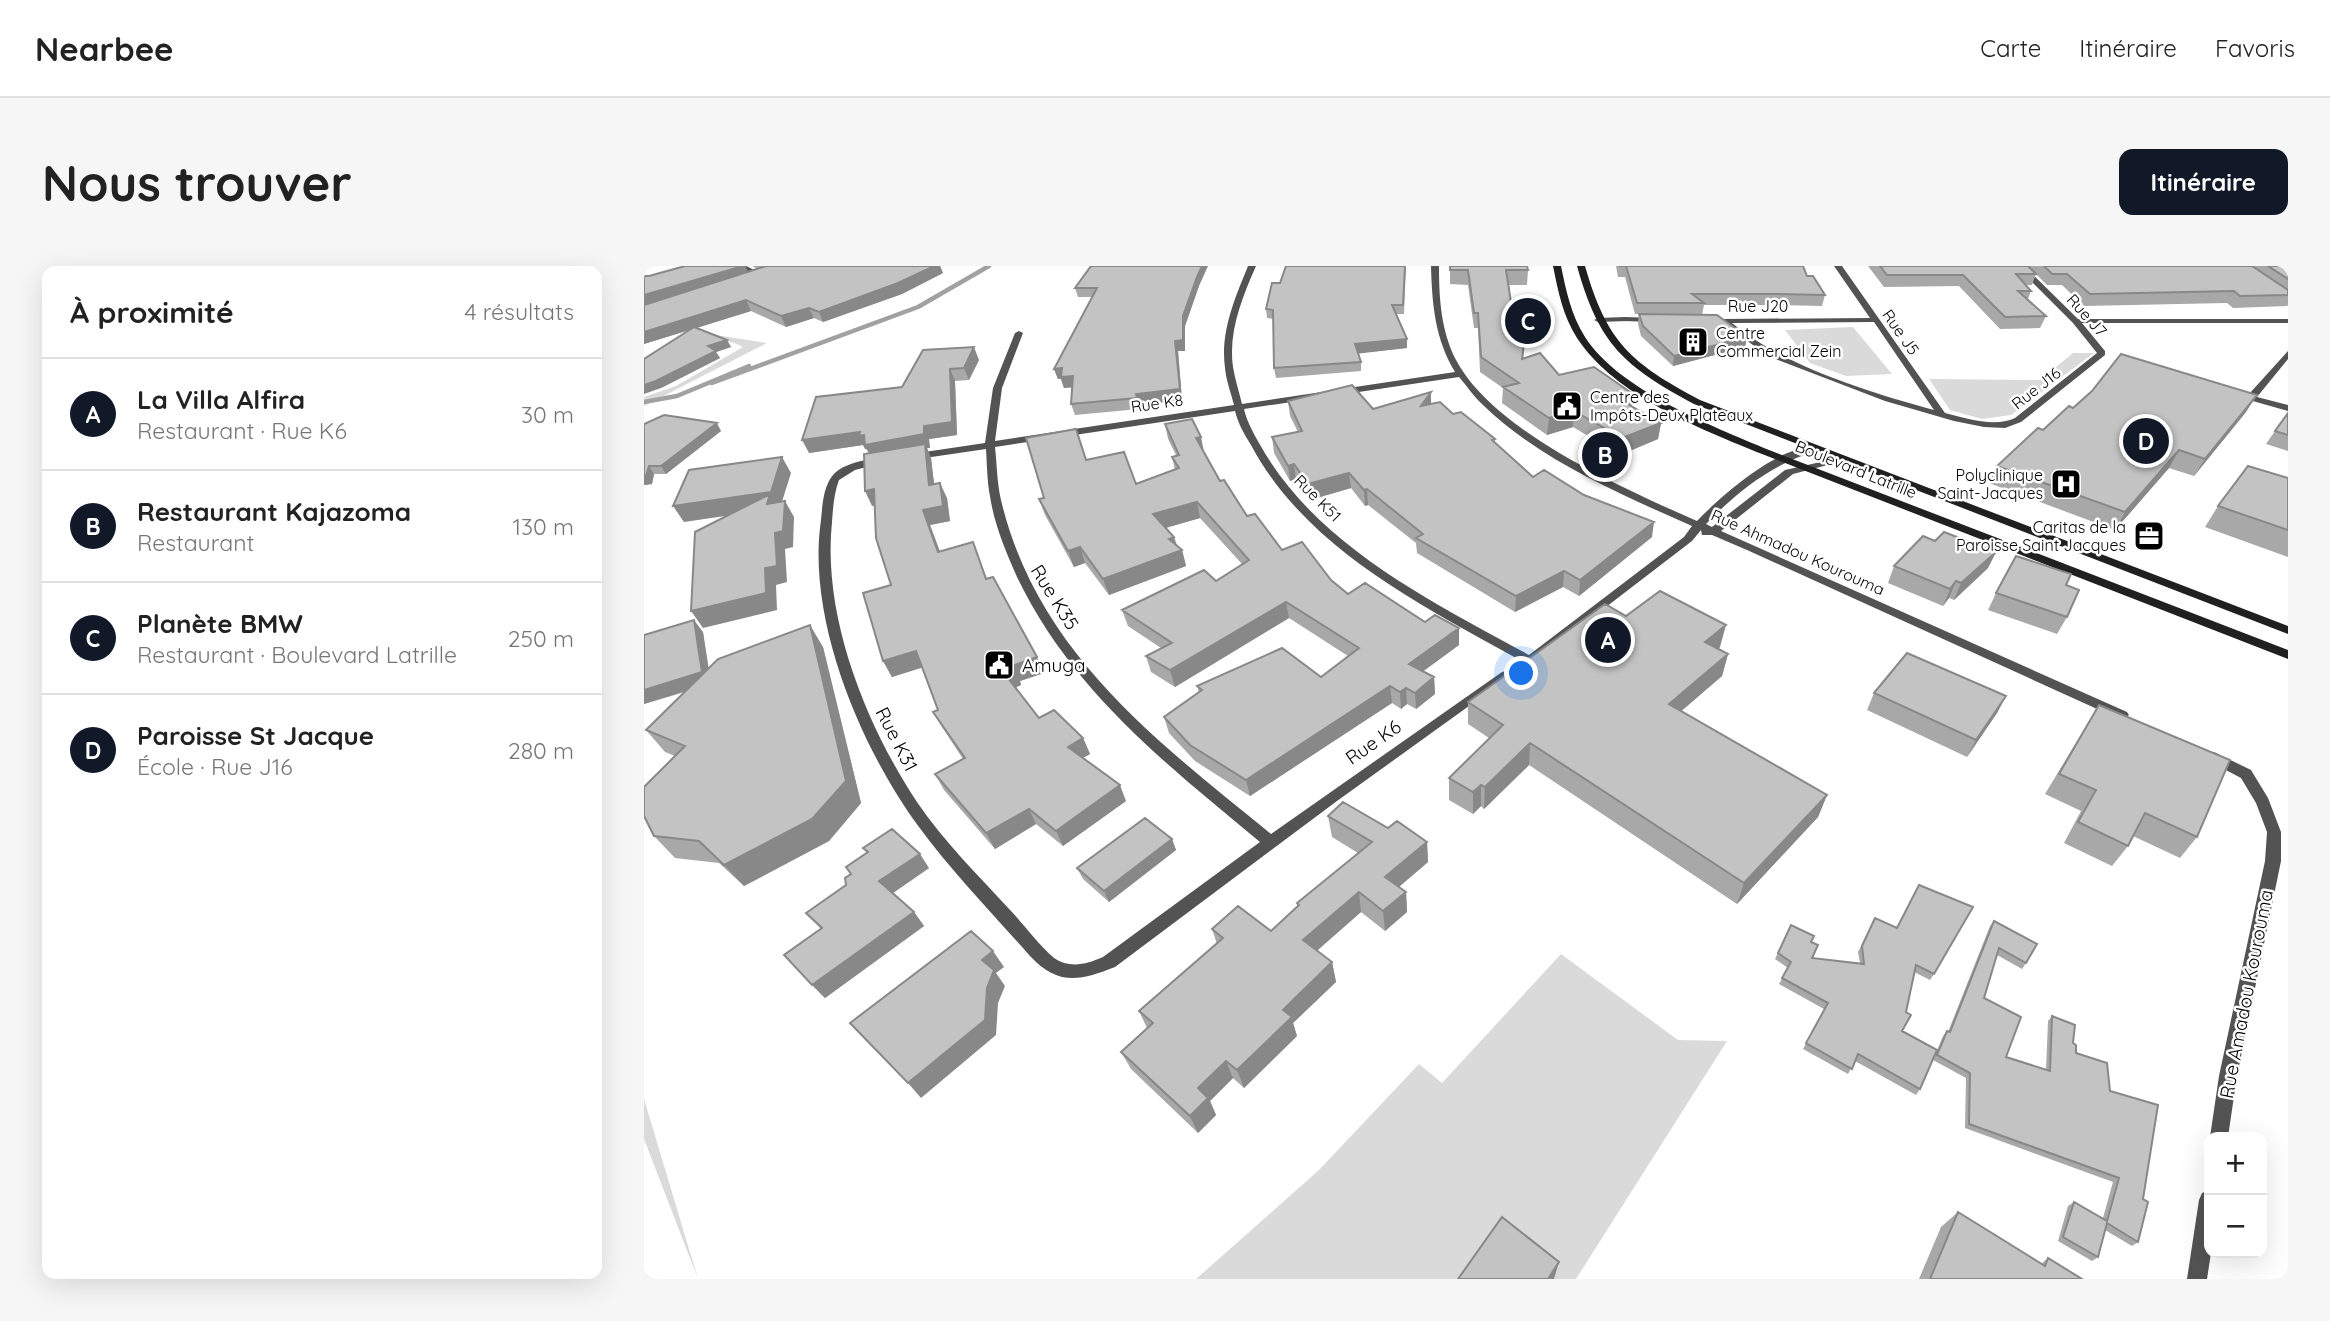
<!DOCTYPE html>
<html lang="fr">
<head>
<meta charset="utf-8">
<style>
	:root { --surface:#fff; --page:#f6f6f6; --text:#222; --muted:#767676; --line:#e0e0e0; --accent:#111827 }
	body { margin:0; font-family:Quicksand,sans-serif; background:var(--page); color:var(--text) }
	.controls { position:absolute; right:21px; bottom:21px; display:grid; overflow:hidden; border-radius:14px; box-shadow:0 7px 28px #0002 }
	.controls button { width:63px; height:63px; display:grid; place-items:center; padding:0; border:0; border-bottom:2px solid var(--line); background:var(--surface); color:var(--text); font:35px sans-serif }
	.you { position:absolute; left:878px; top:408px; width:24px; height:24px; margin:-18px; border:5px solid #fff; border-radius:50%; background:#1a73e8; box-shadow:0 0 0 10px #1a73e833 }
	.badge { display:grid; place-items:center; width:46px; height:46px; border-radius:50%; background:var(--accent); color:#fff; font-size:23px; font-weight:700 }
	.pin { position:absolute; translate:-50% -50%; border:4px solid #fff; box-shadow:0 2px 7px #0006 }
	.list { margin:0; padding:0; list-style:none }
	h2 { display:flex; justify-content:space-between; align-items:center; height:91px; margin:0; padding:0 28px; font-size:30px }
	h2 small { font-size:23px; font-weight:400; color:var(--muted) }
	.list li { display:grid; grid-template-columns:46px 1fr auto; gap:21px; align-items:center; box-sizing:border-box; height:112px; padding:0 28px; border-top:2px solid var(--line) }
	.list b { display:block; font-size:26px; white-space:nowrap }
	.list p { margin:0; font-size:23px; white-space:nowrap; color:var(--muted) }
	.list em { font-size:23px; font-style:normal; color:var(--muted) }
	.map { position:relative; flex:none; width:1644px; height:1013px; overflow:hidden; border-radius:14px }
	header { display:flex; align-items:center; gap:42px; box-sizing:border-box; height:98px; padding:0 35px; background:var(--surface); border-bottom:2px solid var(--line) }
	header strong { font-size:33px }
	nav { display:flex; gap:38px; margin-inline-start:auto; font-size:24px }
	.intro { display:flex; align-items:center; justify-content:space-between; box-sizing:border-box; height:168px; padding:0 42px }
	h1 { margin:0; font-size:49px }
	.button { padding:18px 32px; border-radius:14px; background:var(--accent); color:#fff; font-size:24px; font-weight:700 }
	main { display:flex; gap:42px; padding:0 42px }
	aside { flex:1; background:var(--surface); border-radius:14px; box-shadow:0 7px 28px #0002 }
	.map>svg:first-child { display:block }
</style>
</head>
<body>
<header>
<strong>Nearbee</strong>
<nav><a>Carte</a><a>Itinéraire</a><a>Favoris</a></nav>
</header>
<div class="intro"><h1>Nous trouver</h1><a class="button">Itinéraire</a></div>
<main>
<aside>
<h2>À proximité<small>4 résultats</small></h2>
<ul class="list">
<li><span class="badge">A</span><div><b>La Villa Alfira</b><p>Restaurant · Rue K6</p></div><em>30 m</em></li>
<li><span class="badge">B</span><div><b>Restaurant Kajazoma</b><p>Restaurant</p></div><em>130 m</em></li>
<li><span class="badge">C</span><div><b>Planète BMW</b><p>Restaurant · Boulevard Latrille</p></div><em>250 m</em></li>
<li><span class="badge">D</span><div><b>Paroisse St Jacque</b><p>École · Rue J16</p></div><em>280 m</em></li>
</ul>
</aside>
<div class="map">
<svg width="1644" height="1013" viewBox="0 0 1644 1013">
	<rect width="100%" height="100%" fill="#fff"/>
	<path fill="#dadada" d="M1209 61 1248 108 1202 110 1166 97 1141 64Z
		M65 68 123 77 0 140V131L32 120 99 81C64 63 34 84 0 97V92Z
		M1429 87H1450L1367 149 1338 153 1306 144 1285 113 1396 114Z
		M917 688 1034 774 1083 775 932 1013H552L675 904 775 798 798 817Z
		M0 833 54 1013 0 873Z"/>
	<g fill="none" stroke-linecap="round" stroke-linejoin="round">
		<path stroke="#a1a1a1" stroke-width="4.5" d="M0 136 33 130 105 100 68 117 274 41 345 0"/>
		<path fill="#535353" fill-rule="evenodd" d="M981 51 985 53 984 55 954 56 950 54 954 52Z"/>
		<path fill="#535353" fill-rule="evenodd" d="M92 0H102L123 10 116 12Z
			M604 0H612C598 32 584 66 589 101 591 113 595 126 598 138L811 106C791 73 788 38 787 0H795C795 32 797 65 812 94 850 166 981 223 1053 255 1078 229 1136 178 1173 181V185C1129 197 1093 226 1062 258L1068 261 1141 204 1199 191V195L1149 208 1077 265 1483 446 1485 449 1478 454 1473 452 1103 284 1068 269H1058L1057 264 1048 275 889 397H881C781 341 663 284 607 179 600 168 594 157 591 145L351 181C353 199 353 217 357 234 393 386 513 475 627 568L858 406 862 405 868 409 693 535 471 701C436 715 414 720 386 690 349 648 308 606 275 561 218 484 165 359 176 262 179 243 177 215 196 203 206 197 231 189 241 196L211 204 195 214C190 227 189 242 188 256 178 350 222 459 273 536 300 576 335 610 367 645 382 661 394 678 410 692 426 703 443 698 459 691L616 576C521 497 428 425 373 311 362 286 350 258 346 230 343 215 343 198 342 183L267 194 262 191 267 188 341 177 349 122 371 67 375 65 379 67 358 122 351 175 590 139C587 127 582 114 581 102 576 66 591 32 604 0ZM815 111C823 120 830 131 839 139 897 195 976 228 1048 260L1040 271 885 389C787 335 671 279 615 177 609 166 603 156 600 143Z
			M1190 0H1198L1301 147C1322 152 1350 162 1371 152L1453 87 1429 57 1372 0H1380L1434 53H1644V57H1438L1461 85V89L1377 156 1361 162 1340 161 1310 155 1241 135 1126 91 1075 55 1079 53 1226 52ZM1230 56 1290 144C1225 126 1141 101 1088 57Z
			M981 51 1013 52 1017 54 1013 56 978 55 977 53Z
			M1644 85V93L1613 131 1644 139V145L1591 130 1590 128 1594 125 1605 128Z
			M1570 486 1607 504 1624 532 1637 566V595L1593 810 1584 871H1566L1575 810 1621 595 1623 566 1612 537 1597 512 1565 495 1563 491Z
			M1565 924V987H1567L1563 1013H1543L1555 934 1558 927Z"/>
		<path fill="#202020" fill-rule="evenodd" d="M909 0H917C922 24 927 49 941 71 975 124 1068 160 1125 184L1644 384V393L1118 188C1057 163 971 130 933 72 919 50 914 25 909 0Z
			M933 0H941C963 77 987 97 1056 134L1644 360V368L1050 138C980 100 955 79 933 0Z"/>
	</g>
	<path fill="#a8a8a8" d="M41 0H101L104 6 114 3 108 0H296L299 7 258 28 179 56 170 52 142 61 107 45 53 62 83 74 87 81 72 86 76 92 17 122 45 64 0 78V10H5Z
		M762 0 760 48H752L763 82 714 87 717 96V105L632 112 630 102 629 53 623 52 622 43Z
		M972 0H1159L1163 10 1181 29 1178 40 1130 39H1060L1058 49 1103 71 1101 81 1029 100 997 70 994 58 995 48H991L981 11H974Z
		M1224 0H1644V39L1643 40 1589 42 1583 37 1440 40 1418 19H1403L1392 8 1388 19H1382L1387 25 1384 33 1402 50 1396 62 1356 63 1315 20 1240 21Z
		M806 4H884L883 19H864L871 62H882L879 93 915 109 989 128 988 140 1017 157 1014 173 976 189 929 161 903 169 858 137 859 122 836 106 834 62H830L824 19 806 18Z
		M555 20 541 60V85H534L538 134 495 139V143L431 149 427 138 429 121 420 122 417 113H414L410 103 448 31H434L431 22Z
		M279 84 335 94 325 114 311 115 313 169 285 173 286 182H283L287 192 290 218 303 232 306 255 286 259 296 285 335 292 343 313 400 407 376 415 377 419 372 421 395 452 439 472 446 488 439 492 482 535 419 580 392 558 351 583 300 524 291 508 319 493 298 461 289 446 294 444 278 401 248 411 239 395 247 319 231 240H228L225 187 219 179 165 187 258 121Z
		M787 126V138L809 148 851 173V177L889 211 1008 271 935 330 919 321 871 346 773 287 772 277 724 239 721 240 707 222 666 234 652 213 646 215 630 187 628 171 654 166 646 150 644 135 729 143Z
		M1429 142 1602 146 1550 210 1525 202 1471 264 1345 217 1353 200Z
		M1644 147V185L1622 178 1631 165Z
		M0 158 77 165 22 208H10L8 218 0 219Z
		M521 158 560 186 576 215 603 250 638 284 687 314 704 328 815 379 779 405 790 411 791 428 772 443 763 438 757 443 748 437 606 530 551 495 525 467 520 451 555 426 553 420 677 411 704 390 645 352 531 421 507 406 502 390 517 382 484 360 478 344 572 315 598 298 556 252 522 262 530 271 533 279 538 284 542 300 465 329 441 297 430 301 401 249 395 233 400 232 442 194 492 218 531 204 528 191 532 189 524 173Z
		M1644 212V291L1561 261 1574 240Z
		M1291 275 1352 286 1344 302 1310 334 1305 332 1299 340 1244 317 1250 300Z
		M1422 319 1423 351 1413 368 1344 344 1352 327Z
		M982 350 1076 381 1074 383 1084 388 1078 410 1037 445 1183 529 1174 551 1093 638 885 499 840 543 837 540 829 548 805 534V512L845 472 824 458V436Z
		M59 366 64 402 179 381 217 537 185 575 100 620 75 597 31 592 10 570 31 490 21 486 2 464 41 426 0 438Z
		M1230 427 1362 430 1353 447 1323 491 1223 444Z
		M1455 439 1553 571 1536 592 1489 570 1484 580 1468 600 1420 577 1437 545 1401 528 1442 460Z
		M684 550 744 562 783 576 784 596 755 621 762 626 763 646 741 665 717 646 673 685 688 696 692 716 649 757 653 770 600 822 589 812 566 835 572 849 554 867 487 803 477 786 503 762 495 745 573 678 568 663 627 665 654 640 653 637 714 587 688 571Z
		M528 573 532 584 465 636 439 613 433 602Z
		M219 582 285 602 249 627 270 646 280 660 181 732 140 689 177 663 162 647 202 619 207 608 223 587Z
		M1231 652 1290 708 1286 714 1270 706 1258 765 1276 823 1272 829 1211 795 1204 808 1159 783 1180 743 1135 718 1144 702 1131 693 1147 659 1168 676V692L1216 697 1214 686Z
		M1350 655 1382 697 1378 703 1353 689 1340 732 1362 791 1402 804 1404 755 1408 750 1429 777 1432 787 1466 825 1499 933 1494 976 1488 980 1461 964 1454 991 1448 995 1414 975 1424 940 1430 936 1459 952 1469 916 1321 862 1322 812 1289 794 1299 770 1303 765 1304 766 1346 660Z
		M1314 946 1397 998 1404 992 1438 1013H1275L1297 961Z"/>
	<path fill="#888" d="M99 0H101L106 9 0 41V29Z
		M290 0H296L299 7 258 28 179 56 175 46Z
		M558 0H564L555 20 541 60V85H534L538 134 495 139V143L492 128 531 75 539 50 553 11Z
		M102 34 107 45 0 78V66Z
		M165 42 170 52 142 61 137 50Z
		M1103 71 1101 81 1029 100 1030 90Z
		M763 73V82L711 88V78Z
		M83 74 87 81 72 86 76 92 17 122 0 128V119L64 80Z
		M330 81 335 94 325 114 320 102Z
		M418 102 429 110 432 121 420 122 417 113H414L410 103Z
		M306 103 311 115 313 169 285 173 286 182H283L287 192 292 234 227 192 223 183H221L219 179 165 187 158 174 216 166 280 160Z
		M787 126V141L777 140Z
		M989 128 987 144 973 132Z
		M1613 129 1602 146 1550 210 1561 193Z
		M930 145 929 161 903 169 905 152Z
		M73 157 77 165 22 208 17 200Z
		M1017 157 1014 173 976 189 978 172Z
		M557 171 560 186 555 187 552 172Z
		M1535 184 1525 202 1471 264 1481 246Z
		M138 191 147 207 136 242 40 256 29 240Z
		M650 198 652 213 646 215 644 200Z
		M5 200 10 208 8 218 0 219V211Z
		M705 207 707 222 666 234 664 218Z
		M296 217 303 232 306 255 286 259 301 301 294 286 279 244Z
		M230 223 238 238 228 240 221 225Z
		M723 223 724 239 721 240 720 224Z
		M141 235 150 251 149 281 141 283 143 316 132 319 133 344 59 362 47 345 131 267Z
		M553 236 556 252 514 264 509 248Z
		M1010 256 1008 271 935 330 936 314Z
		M530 271 534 286 538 284 542 300 465 329 459 313 525 273Z
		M436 281 441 297 430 301 424 285Z
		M1352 286 1344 302 1310 334 1317 317Z
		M920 305 919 321 871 346 872 330Z
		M1312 315 1305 332 1299 340 1306 323Z
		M642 336 645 352 531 421 526 404Z
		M50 354 59 366 67 417 0 438V424Z
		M166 359 179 381 217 537 185 575 100 620 80 599Z
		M1082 359 1076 381 1056 398 1061 376Z
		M815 362V379L766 415 765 398Z
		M272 385 280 401 248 411 239 395Z
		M1084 388 1078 410 1020 460 1025 438Z
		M393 391 400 407 376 415 377 419 368 423 360 407 368 400Z
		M790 411 791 428 772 443 771 427Z
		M746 420 748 437 606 530 602 514Z
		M762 422 763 438 757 443 756 426Z
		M1362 430 1353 447 1323 491 1332 474Z
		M439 472 446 488 431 496 424 481Z
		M886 477 885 499 840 543 841 521Z
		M476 519 482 535 419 580 412 565Z
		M837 519V540L829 548V526Z
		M1183 529 1174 551 1093 638 1100 617Z
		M385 543 392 558 351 583 342 567Z
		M528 573 532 584 465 636 460 625Z
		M783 576 784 596 743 631 741 611Z
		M276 588 285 602 246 629 235 615Z
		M715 626 717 646 663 693 659 674Z
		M762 626 763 646 741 665 739 645Z
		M270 646 280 660 181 732 168 719Z
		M349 685 360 701 352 707 361 720 354 737 352 769 277 832 264 817 338 694Z
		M688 696 692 716 649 757 653 770 600 822 593 804 639 744Z
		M582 795 589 812 566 835 572 849 554 867 546 850 554 822Z
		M915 996 910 1013H904Z"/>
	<path fill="#c3c3c3" stroke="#888" stroke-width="2" d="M41 0H99L0 29V10H5Z
		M122 0H290L254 17 175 46 165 42 137 50 102 34 0 66V39Z
		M447 0H558L553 11 539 50V74L531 75 536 123 492 128 493 132 427 138 429 110 417 111 418 102 410 103 453 22H431Z
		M642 0H761L759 39H748L763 73 711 78 717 96 630 102 629 44 622 43 628 17H636Z
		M806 0H883L884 4H862L871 62H882L878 93 896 87 915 109 950 101 989 128 973 132 1017 157 978 172 930 145 905 152 859 121 875 117 837 91 834 47H830L824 4H806Z
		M975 0H1159L1163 10H1169L1181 29 1133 28H1048L1060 37H993L982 0Z
		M1236 0H1384L1392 8H1372L1387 25H1374L1402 50 1361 51 1319 9H1243Z
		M1400 0H1608L1644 24V29L1596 30 1590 25 1446 28 1423 8H1408Z
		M1624 0H1644V13Z
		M995 48 1073 49 1103 71 1030 90 999 60Z
		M50 61 83 74 64 80 72 85 12 115 0 119V93Z
		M330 81 320 102 306 103 308 156 280 160V168L221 179 220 169 215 170 216 166 158 174 172 131 258 121 279 84Z
		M1477 88 1613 129 1561 193 1535 184 1481 246 1353 200 1394 162 1399 164 1425 140 1429 142 1448 125Z
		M708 119 729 143 787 126 777 140 796 136 809 148 817 146 851 173 848 174 889 211 900 204 940 229 1010 256 936 314 920 305 872 330 772 272 779 268 723 223 720 224 705 207 664 218 650 198 644 200 628 171 658 165 644 135Z
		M1644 147V169L1631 165Z
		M20 149 73 157 17 200H5L2 210 0 211V158Z
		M548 153 557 171 552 172 576 215 580 214 603 250 611 248 638 284 658 276 687 314 704 328 721 317 781 356 791 349 815 362 765 398 790 411 771 427 762 422 756 426 746 420 602 514 546 479 520 451 558 424 553 420 638 382 677 411 715 382 642 336 526 404 502 390 528 377 478 344 560 304 572 315 605 294 553 236 509 248 530 271 525 273 538 284 459 313 436 281 424 285 395 233 400 232 382 172 432 163 442 194 480 186 492 218 535 202 528 191 535 189 521 158Z
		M281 178 285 219 296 217 299 240 279 244 294 286 329 276 342 313 349 311 393 391 368 400 370 404 360 407 395 452 410 444 439 472 424 481 476 519 412 565 385 543 342 567 291 508 321 492 289 446 294 444 272 385 239 395 219 327 247 319 232 272 230 223 221 225 220 188Z
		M138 191 127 226 29 240 45 204Z
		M1604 200 1644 212V264L1574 240Z
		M126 228 123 238 141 235 139 265 131 267 133 300 121 302 122 327 47 345 51 266Z
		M1300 266 1352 286 1317 317 1312 315 1306 323 1250 300 1279 270 1291 275Z
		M1372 290 1427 308 1422 319 1435 324 1423 351 1352 327Z
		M1016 325 1082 359 1061 376 1084 388 1025 438 1183 529 1100 617 886 477 841 521 837 519 829 526 805 512 859 459 824 436 961 338 982 350Z
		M50 354 58 406 0 424V369Z
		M166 359 202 515 168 553 80 599 55 575 10 570 0 550V521L41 480 2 464 74 393Z
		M1263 387 1362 430 1332 474 1230 427Z
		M1455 439 1586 494 1553 571 1501 547 1484 580 1434 556 1452 524 1415 508Z
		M699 536 744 562 753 555 783 576 741 611 762 626 739 645 715 626 659 674 688 696 639 744 648 751 593 804 582 795 554 822 564 832 546 850 477 786 509 757 495 745 579 672 568 663 594 640 627 665 655 639 653 637 728 576 684 550Z
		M501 552 528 573 460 625 433 602Z
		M248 563 276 588 235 615 270 646 168 719 140 689 178 662 162 647 202 619 201 612 207 608 202 601 224 586 219 582Z
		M1275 619 1329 641 1290 708 1272 699 1262 746 1267 749 1258 765 1293 784 1276 823 1214 788 1208 803 1162 777 1184 737 1138 712 1147 696 1134 687 1147 659 1170 670 1167 676 1174 679 1168 692 1220 698 1218 680 1231 652 1253 662Z
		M1350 655 1393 678 1382 697 1355 682 1340 732 1377 751 1362 791 1406 805 1408 750 1431 759 1429 777 1432 779V787L1463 797 1466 825 1514 839 1499 933 1504 936 1494 976 1463 957 1454 991 1419 971 1430 936 1463 955 1475 912 1325 858 1326 807 1293 789 1303 765 1306 766Z
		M327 665 349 685 338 694 350 704 343 722 341 754 264 817 206 757Z
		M1314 946 1401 1000 1404 992 1438 1013H1286Z
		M858 951 915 996 904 1013H814Z"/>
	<defs>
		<g id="building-square" transform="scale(1.575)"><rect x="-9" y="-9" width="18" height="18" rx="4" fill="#000" stroke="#fff"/><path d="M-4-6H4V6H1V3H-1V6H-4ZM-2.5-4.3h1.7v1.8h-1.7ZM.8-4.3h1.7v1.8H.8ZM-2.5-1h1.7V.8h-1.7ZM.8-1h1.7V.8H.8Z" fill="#fff"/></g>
		<g id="civic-square" transform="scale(1.575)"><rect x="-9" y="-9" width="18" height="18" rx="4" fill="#000" stroke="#fff"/><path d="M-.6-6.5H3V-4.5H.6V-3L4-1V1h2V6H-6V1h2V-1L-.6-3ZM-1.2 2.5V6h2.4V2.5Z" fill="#fff"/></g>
		<g id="hospital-square" transform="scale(1.575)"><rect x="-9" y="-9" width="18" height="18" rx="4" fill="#000" stroke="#fff"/><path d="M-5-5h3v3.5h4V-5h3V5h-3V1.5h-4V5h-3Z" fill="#fff"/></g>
		<g id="office-square" transform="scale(1.575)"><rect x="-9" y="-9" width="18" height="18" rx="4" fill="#000" stroke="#fff"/><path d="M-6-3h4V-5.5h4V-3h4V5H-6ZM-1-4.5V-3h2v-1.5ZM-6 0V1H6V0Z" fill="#fff"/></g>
	</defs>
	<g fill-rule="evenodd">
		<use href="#building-square" x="1049" y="76"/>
		<use href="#civic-square" x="923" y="140"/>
		<use href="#hospital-square" x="1422" y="218"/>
		<use href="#office-square" x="1505" y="270"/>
		<use href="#civic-square" x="355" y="399"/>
	</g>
	<g text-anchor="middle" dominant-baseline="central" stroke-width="5" stroke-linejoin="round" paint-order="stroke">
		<g font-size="16" fill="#000" stroke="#fff">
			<text x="1114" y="40">Rue J20</text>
			<text transform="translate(1443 49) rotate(48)">Rue J7</text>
			<text transform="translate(1257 66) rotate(55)">Rue J5</text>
			<text transform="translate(1392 122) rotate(-38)">Rue J16</text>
			<text transform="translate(513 137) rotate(-8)">Rue K8</text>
			<text transform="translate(1212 203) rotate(22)">Boulevard Latrille</text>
			<text transform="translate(674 232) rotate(45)">Rue K51</text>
			<text transform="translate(1154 286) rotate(24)">Rue Ahmadou Kourouma</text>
		</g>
		<g font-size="16" fill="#000" stroke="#fff" text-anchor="start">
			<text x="1072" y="67">Centre<tspan x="1072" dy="18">Commercial Zein</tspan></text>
			<text x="946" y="131">Centre des<tspan x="946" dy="18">Impôts-Deux Plateaux</tspan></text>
			<text x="1399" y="209" text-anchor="end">Polyclinique<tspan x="1399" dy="18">Saint-Jacques</tspan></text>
			<text x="1482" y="261" text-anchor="end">Caritas de la<tspan x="1482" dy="18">Paroisse Saint Jacques</tspan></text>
		</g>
		<g font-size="19" fill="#000" stroke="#fff">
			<text transform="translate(411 331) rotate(58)">Rue K35</text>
			<text transform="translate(253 473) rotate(63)">Rue K31</text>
			<text transform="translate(729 476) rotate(-35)">Rue K6</text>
			<text transform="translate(1602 728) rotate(-79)">Rue Amadou Kourouma</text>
		</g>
		<g font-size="19" fill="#000" stroke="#fff" text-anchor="start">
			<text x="378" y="399">Amuga</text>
		</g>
	</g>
</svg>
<div class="controls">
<button>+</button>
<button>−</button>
</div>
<div class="you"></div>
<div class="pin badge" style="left:964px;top:374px">A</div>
<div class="pin badge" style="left:961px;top:189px">B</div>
<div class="pin badge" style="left:884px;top:55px">C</div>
<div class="pin badge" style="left:1502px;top:175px">D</div>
</div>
</main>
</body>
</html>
